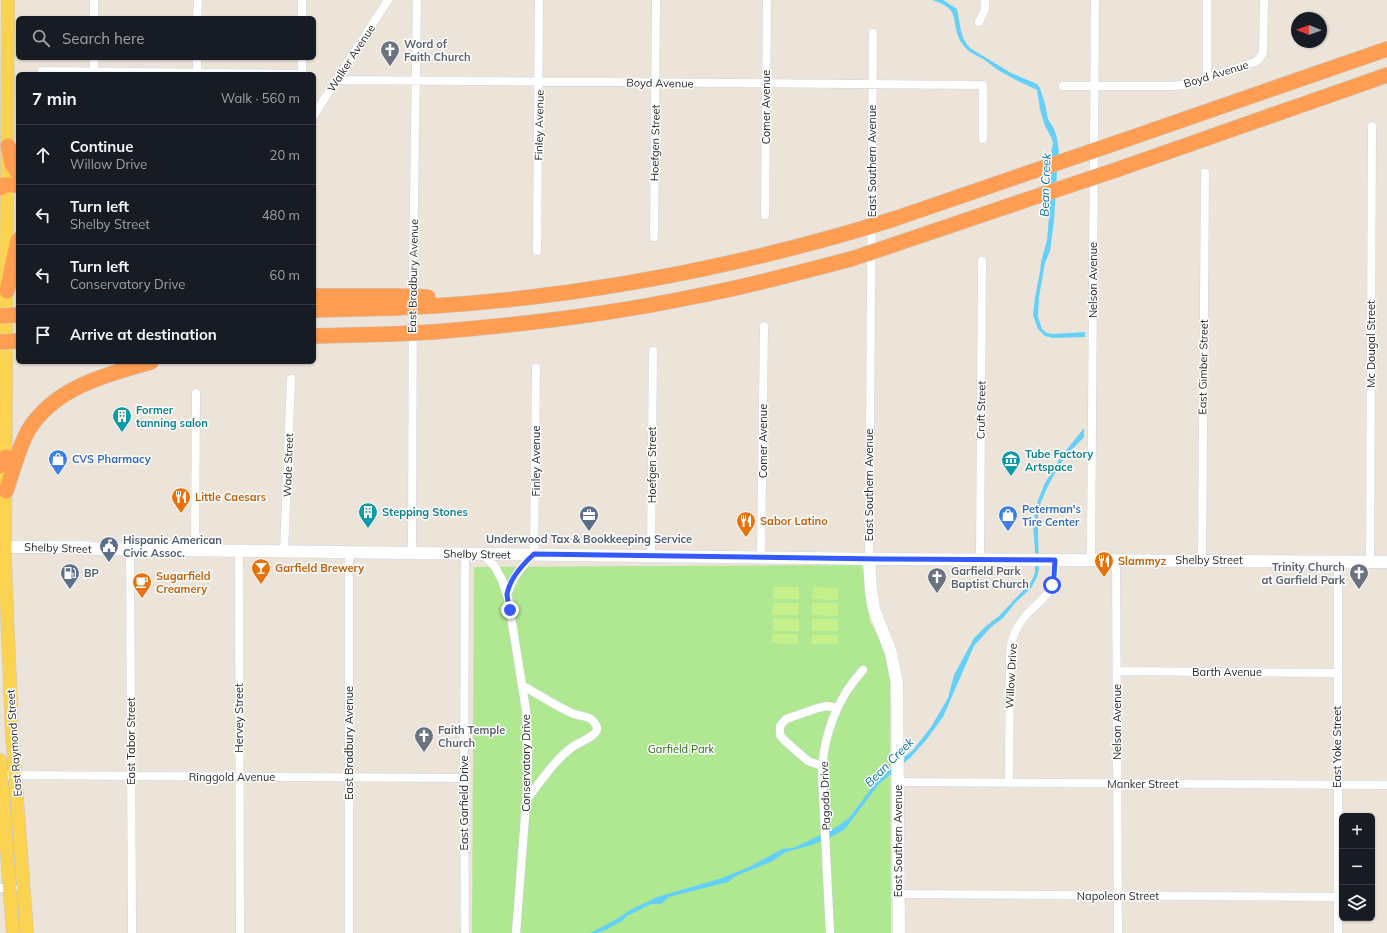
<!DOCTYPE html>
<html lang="en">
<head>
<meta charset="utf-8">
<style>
	:root { --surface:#171b24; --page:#242831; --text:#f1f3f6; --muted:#9ea1a6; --line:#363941 }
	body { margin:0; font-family:Mulish,sans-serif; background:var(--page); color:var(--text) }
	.controls { position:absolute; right:12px; bottom:12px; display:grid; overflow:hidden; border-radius:6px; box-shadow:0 1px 3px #0004 }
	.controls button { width:36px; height:36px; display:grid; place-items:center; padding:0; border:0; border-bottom:1px solid var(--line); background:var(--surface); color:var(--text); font:20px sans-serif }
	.compass { position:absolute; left:1291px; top:12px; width:36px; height:36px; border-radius:50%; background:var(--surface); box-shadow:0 1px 3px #0004; rotate:271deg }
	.stop { position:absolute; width:12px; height:12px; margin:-9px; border:3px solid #345aff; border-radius:50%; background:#fff }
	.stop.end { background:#345aff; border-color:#fff; box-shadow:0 1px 4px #0008 }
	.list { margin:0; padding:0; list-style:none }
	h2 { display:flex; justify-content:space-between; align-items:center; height:52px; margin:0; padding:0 16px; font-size:17px }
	h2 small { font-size:13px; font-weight:400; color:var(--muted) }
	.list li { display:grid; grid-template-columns:26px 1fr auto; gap:12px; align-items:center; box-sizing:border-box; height:60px; padding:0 16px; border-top:1px solid var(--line) }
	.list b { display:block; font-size:15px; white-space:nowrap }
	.list p { margin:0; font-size:13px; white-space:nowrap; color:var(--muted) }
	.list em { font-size:13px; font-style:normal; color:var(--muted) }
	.icon { flex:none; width:22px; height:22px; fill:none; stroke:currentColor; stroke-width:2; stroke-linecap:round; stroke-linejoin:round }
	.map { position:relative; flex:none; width:1387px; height:933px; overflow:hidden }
	.search { position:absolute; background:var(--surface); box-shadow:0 1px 3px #0004; left:16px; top:16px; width:300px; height:44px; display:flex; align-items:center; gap:10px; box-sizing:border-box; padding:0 14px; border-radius:6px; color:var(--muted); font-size:15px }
	.panel { position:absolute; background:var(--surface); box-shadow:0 1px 3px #0004; left:16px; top:72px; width:300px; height:292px; border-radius:6px }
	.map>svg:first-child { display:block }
</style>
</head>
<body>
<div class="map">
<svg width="1387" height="933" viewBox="0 0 1387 933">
	<rect width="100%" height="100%" fill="#ede4d9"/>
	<path fill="#afe891" d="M862 565 870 622 884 644 890 674 891 933H472L474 567Z"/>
	<path fill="#c6f08c" d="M773 587H799V599H773Z
		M813 587 838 588V600L812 599Z
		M773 603H799L798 615H772Z
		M812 603H838V616L812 615Z
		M773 618 799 619V631H773Z
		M812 619H838V631H812Z
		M772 634H798V644L772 643Z
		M812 635H838V644H812Z"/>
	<path fill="#64d0f7" d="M932 0H943L957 9C960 23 960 38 970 48L1011 73 1037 84 1040 88 1045 104 1048 119 1054 129 1057 138 1059 152 1058 155 1054 221 1050 251 1045 263 1039 297 1038 317 1042 329 1047 333 1053 334 1085 332V337L1053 338 1045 336 1038 329 1033 315 1035 297 1040 272 1041 262 1047 240 1050 206 1051 153 1053 143 1051 137 1045 126 1040 109 1037 90C1024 84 1011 78 998 70 993 67 988 62 983 59 976 55 968 52 963 45 948 24 965 10 932 0Z
		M1084 428V437L1066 456 1057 469 1048 486 1041 502 1038 512V531L1039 569 1037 577 1031 588 1016 602 1003 618 991 627 974 646 943 717 927 739 910 758 879 784 845 829 833 836 812 845 786 852 771 862 736 876 728 882 669 897 661 904H651L627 916 622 921 606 930 597 933H590L617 919 630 910 657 897 722 878 751 866 782 849 793 848 835 828 849 818 879 778 913 750 931 727 948 698 954 675 974 638 985 627 999 616 1031 582 1035 573V550L1033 525 1037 503 1044 485 1060 458Z"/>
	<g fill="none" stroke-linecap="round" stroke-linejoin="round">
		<g stroke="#cfd3e3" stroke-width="9">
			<path id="street" d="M94 18V0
				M197 18 198 0
				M302 18V0
				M979 22 985 9V0
				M42 71 302 74
				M94 74V58
				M197 74V58
				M302 74V58
				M1207 78V0
				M336 80 983 85V139
				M1063 86H1173C1185 85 1196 83 1207 78L1255 62 1259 59 1263 53 1264 0
				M314 115 388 0
				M765 215 767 0
				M654 237 656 0
				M537 251 539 0
				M130 550 132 933
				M195 550 196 393
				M239 551 240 933
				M284 551 291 379
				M412 553 413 266 417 0
				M465 553 464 778 465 933
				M483 554 495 567 502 580 508 598 526 710 528 755 527 791 516 933
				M651 555 653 351
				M761 557 764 326
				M869 558 873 33
				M980 559 982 261
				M1091 560 1095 0
				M1116 560 1118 933
				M1202 560 1205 173
				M1370 561 1372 126
				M507 595C512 578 521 566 534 554L536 368
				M1117 671 1337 673
				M523 686C540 695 557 707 574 714 579 716 585 716 589 718 593 720 596 724 597 728 598 736 577 743 571 748 553 762 541 781 527 799
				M822 766 808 761 784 740 780 735V726L786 719 818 708 827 706 837 708
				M0 775 464 778
				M898 782 1387 785
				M1009 783 1010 653C1011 638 1018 623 1029 612 1036 605 1044 599 1050 590 1055 580 1055 570 1055 560
				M0 888H13
				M899 894 1338 897
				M349 933V552
				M830 933 822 774C823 736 837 698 863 670
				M1338 933V561"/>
		</g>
		<g stroke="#cfd3e3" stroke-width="13">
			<path id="secondary" d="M0 547H83L98 549 882 559 1387 562
				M869 558 871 591 874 609 891 653 897 683 899 933"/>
		</g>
		<g stroke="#c7c7c7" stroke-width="14">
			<path id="primary" d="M8 0 5 562 12 733 27 933
				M0 760 13 933"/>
		</g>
		<g stroke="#c7c7c7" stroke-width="16">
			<path id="highway" d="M1116 143 1387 49
				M8 146 12 164 18 173
				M1116 170 1387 75
				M0 188 4 185H18
				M894 219 1022 175
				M893 245 1023 201
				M7 291 18 240
				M314 296H394
				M433 306C575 297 715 271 851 232
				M314 310 394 308
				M433 332C520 325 606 315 692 297 746 287 798 273 851 259
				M314 336 393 334
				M0 466 6 457
				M6 491C13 471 18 449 28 431 53 388 107 374 151 362"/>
		</g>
		<use href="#street" stroke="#fff" stroke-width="8"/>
		<use href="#secondary" stroke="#fff" stroke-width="12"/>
		<use href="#primary" stroke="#fbd351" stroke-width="13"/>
		<use href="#highway" stroke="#ff9d52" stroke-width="15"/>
		<g stroke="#c7c7c7" stroke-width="16" stroke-linecap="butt">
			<path id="highway-bridge" d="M1022 175 1116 143
				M1023 201 1116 170
				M851 232 894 219
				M851 259 893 245
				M394 296 428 297
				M394 308 433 306
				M0 316 18 315
				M393 334 433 332
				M0 342 18 341"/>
		</g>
		<use href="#highway-bridge" stroke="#ff9d52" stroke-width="15"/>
	</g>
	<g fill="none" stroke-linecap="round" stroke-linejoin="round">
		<path stroke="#345aff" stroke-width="5" d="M510 610C509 605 507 598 507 594 510 578 523 564 534 554L882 559 1055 560 1054 576 1052 585"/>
	</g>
	<defs>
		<g id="church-pin" transform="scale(1)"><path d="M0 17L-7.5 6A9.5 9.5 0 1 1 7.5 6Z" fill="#6b7280" stroke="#fff"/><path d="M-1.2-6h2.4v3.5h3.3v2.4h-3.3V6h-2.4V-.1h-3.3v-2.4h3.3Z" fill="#fff"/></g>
		<g id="building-pin" transform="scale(1)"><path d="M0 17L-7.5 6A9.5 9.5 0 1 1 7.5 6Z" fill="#0f9aa8" stroke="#fff"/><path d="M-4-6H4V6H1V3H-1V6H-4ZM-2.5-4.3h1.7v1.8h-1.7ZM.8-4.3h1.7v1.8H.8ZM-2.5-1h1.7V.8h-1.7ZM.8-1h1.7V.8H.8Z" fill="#fff"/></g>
		<g id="shop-pin" transform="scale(1)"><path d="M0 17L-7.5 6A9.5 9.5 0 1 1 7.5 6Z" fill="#3f7fe0" stroke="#fff"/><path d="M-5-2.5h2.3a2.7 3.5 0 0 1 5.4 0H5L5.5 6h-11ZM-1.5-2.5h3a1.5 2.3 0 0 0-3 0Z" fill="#fff"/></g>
		<g id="museum-pin" transform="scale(1)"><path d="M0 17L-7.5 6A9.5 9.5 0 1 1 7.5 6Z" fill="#0f9aa8" stroke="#fff"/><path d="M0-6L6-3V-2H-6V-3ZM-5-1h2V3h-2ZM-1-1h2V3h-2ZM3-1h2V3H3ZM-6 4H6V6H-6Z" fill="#fff"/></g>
		<g id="restaurant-pin" transform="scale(1)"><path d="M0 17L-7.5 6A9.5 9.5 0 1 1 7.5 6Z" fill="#e8710a" stroke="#fff"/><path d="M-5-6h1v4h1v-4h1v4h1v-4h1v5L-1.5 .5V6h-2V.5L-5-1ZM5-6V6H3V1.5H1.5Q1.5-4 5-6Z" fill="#fff"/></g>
		<g id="office-pin" transform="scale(1)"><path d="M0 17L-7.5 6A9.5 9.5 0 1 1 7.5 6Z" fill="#5c6f8a" stroke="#fff"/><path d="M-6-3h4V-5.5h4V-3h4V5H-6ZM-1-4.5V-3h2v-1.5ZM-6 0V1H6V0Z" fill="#fff"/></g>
		<g id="civic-pin" transform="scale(1)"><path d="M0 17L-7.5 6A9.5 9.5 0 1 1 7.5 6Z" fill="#5c6f8a" stroke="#fff"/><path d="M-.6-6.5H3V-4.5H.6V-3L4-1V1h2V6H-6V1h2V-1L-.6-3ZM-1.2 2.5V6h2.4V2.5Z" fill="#fff"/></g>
		<g id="bar-pin" transform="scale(1)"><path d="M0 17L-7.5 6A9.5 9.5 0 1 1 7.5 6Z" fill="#e8710a" stroke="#fff"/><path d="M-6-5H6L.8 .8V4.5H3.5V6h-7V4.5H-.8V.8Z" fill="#fff"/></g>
		<g id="fuel-pin" transform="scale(1)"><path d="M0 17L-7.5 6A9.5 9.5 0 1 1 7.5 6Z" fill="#5c6f8a" stroke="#fff"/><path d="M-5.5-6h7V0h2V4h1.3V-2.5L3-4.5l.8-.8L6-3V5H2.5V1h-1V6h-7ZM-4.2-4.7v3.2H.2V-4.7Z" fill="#fff"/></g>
		<g id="cafe-pin" transform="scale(1)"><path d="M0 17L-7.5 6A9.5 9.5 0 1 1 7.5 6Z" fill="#e8710a" stroke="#fff"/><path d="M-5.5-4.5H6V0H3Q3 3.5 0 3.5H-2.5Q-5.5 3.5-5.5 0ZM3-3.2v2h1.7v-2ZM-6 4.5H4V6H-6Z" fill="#fff"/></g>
	</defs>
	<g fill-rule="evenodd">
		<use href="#church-pin" x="390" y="50"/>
		<use href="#building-pin" x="122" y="416"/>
		<use href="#shop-pin" x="58" y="459"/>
		<use href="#museum-pin" x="1011" y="460"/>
		<use href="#restaurant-pin" x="181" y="497"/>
		<use href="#building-pin" x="368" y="512"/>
		<use href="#office-pin" x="589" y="515"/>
		<use href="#shop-pin" x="1008" y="515"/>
		<use href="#restaurant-pin" x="746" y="521"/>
		<use href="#civic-pin" x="109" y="546"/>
		<use href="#restaurant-pin" x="1104" y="561"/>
		<use href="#bar-pin" x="261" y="568"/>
		<use href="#fuel-pin" x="70" y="573"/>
		<use href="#church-pin" x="1359" y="573"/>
		<use href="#church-pin" x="937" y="577"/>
		<use href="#cafe-pin" x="142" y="582"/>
		<use href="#church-pin" x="424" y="736"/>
	</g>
	<g text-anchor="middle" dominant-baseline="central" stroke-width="3" stroke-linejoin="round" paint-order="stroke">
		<g font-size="11" font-weight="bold" fill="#5b616d" stroke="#fff" text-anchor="start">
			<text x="404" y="44">Word of<tspan x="404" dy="13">Faith Church</tspan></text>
			<text x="1345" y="567" text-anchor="end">Trinity Church<tspan x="1345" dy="13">at Garfield Park</tspan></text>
			<text x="951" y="571">Garfield Park<tspan x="951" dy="13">Baptist Church</tspan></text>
			<text x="438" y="730">Faith Temple<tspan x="438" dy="13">Church</tspan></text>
		</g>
		<g font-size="11" fill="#292929" stroke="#fff">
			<text transform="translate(351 58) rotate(-57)">Walker Avenue</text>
			<text transform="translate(1216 74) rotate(-17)">Boyd Avenue</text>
			<text transform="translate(660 83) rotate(1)">Boyd Avenue</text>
			<text transform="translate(766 107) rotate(-90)">Comer Avenue</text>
			<text transform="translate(539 125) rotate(-89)">Finley Avenue</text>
			<text transform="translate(655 143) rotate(-89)">Hoefgen Street</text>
			<text transform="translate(872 161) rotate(-90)">East Southern Avenue</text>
			<text transform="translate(413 276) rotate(-89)">East Bradbury Avenue</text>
			<text transform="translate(1093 280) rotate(-90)">Nelson Avenue</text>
			<text transform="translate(1371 344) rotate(-90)">Mc Dougal Street</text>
			<text transform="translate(1203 367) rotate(-89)">East Gimber Street</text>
			<text transform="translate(981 410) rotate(-89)">Cruft Street</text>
			<text transform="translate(763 441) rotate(-90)">Comer Avenue</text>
			<text transform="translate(536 461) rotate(-90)">Finley Avenue</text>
			<text transform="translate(288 465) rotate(-88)">Wade Street</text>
			<text transform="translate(652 465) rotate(-90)">Hoefgen Street</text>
			<text transform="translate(869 485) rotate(-90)">East Southern Avenue</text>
			<text transform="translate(58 548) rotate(2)">Shelby Street</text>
			<text transform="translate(477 554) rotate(1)">Shelby Street</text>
			<text x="1209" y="560">Shelby Street</text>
			<text x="1227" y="672">Barth Avenue</text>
			<text transform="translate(1011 676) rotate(-87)">Willow Drive</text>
			<text transform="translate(239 718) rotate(-90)">Hervey Street</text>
			<text transform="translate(1117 722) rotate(-90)">Nelson Avenue</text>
			<text transform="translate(131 741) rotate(-90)">East Tabor Street</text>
			<text transform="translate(14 743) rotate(-94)">East Raymond Street</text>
			<text transform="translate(349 743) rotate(-90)">East Bradbury Avenue</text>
			<text transform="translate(1337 747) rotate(-90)">East Yoke Street</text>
			<text transform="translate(526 763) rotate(-90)">Conservatory Drive</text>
			<text x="232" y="777">Ringgold Avenue</text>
			<text x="1143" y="784">Manker Street</text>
			<text transform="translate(825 796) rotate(-92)">Pagoda Drive</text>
			<text transform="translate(464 803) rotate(-90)">East Garfield Drive</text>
			<text transform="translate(898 841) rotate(-90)">East Southern Avenue</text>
			<text x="1118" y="896">Napoleon Street</text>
		</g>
		<g font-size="11" font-weight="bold" fill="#0d838f" stroke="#fff" text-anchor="start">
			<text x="136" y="410">Former<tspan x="136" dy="13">tanning salon</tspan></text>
			<text x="1025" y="454">Tube Factory<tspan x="1025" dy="13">Artspace</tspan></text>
			<text x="382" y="512">Stepping Stones</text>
		</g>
		<g font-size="11" font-weight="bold" fill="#366cbe" stroke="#fff" text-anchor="start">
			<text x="72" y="459">CVS Pharmacy</text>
			<text x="1022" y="509">Peterman's<tspan x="1022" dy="13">Tire Center</tspan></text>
		</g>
		<g font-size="11" font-weight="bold" fill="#c56008" stroke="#fff" text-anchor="start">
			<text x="195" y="497">Little Caesars</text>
			<text x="760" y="521">Sabor Latino</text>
			<text x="1118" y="561">Slammyz</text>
			<text x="275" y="568">Garfield Brewery</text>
			<text x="156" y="576">Sugarfield<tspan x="156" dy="13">Creamery</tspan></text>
		</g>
		<g font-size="11" font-weight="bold" fill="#4e5e75" stroke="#fff" text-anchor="start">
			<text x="589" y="539" text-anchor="middle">Underwood Tax &amp; Bookkeeping Service</text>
			<text x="123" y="540">Hispanic American<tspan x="123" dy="13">Civic Assoc.</tspan></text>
			<text x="84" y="573">BP</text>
		</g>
		<g font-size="11" fill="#266b14" stroke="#fff">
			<text x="681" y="749">Garfield Park</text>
		</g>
		<g font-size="12" font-style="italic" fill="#046ca3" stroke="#fff">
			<text transform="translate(1045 185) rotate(-88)">Bean Creek</text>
			<text transform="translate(889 762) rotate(-45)">Bean Creek</text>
		</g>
	</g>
</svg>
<div class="controls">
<button>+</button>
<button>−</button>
<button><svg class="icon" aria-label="layers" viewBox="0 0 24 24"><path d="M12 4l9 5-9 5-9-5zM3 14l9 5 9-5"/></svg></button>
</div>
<svg class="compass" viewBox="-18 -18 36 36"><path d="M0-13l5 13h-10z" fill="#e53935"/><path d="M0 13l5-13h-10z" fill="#9ea1a6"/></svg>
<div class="stop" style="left:1052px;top:585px"></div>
<div class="stop end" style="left:510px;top:610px"></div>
<div class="search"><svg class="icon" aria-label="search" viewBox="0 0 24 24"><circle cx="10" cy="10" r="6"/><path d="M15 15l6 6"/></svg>Search here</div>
<section class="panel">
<h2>7 min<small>Walk · 560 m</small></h2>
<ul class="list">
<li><svg class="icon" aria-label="ahead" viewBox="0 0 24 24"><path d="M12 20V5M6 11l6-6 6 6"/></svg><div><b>Continue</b><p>Willow Drive</p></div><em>20 m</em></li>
<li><svg class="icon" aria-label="left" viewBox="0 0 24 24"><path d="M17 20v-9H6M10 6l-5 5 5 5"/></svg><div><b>Turn left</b><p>Shelby Street</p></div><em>480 m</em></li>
<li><svg class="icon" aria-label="left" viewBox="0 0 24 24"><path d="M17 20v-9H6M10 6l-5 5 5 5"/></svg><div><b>Turn left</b><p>Conservatory Drive</p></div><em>60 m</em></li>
<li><svg class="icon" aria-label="arrive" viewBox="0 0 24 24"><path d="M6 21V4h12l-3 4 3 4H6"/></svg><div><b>Arrive at destination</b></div></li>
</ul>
</section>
</div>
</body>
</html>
